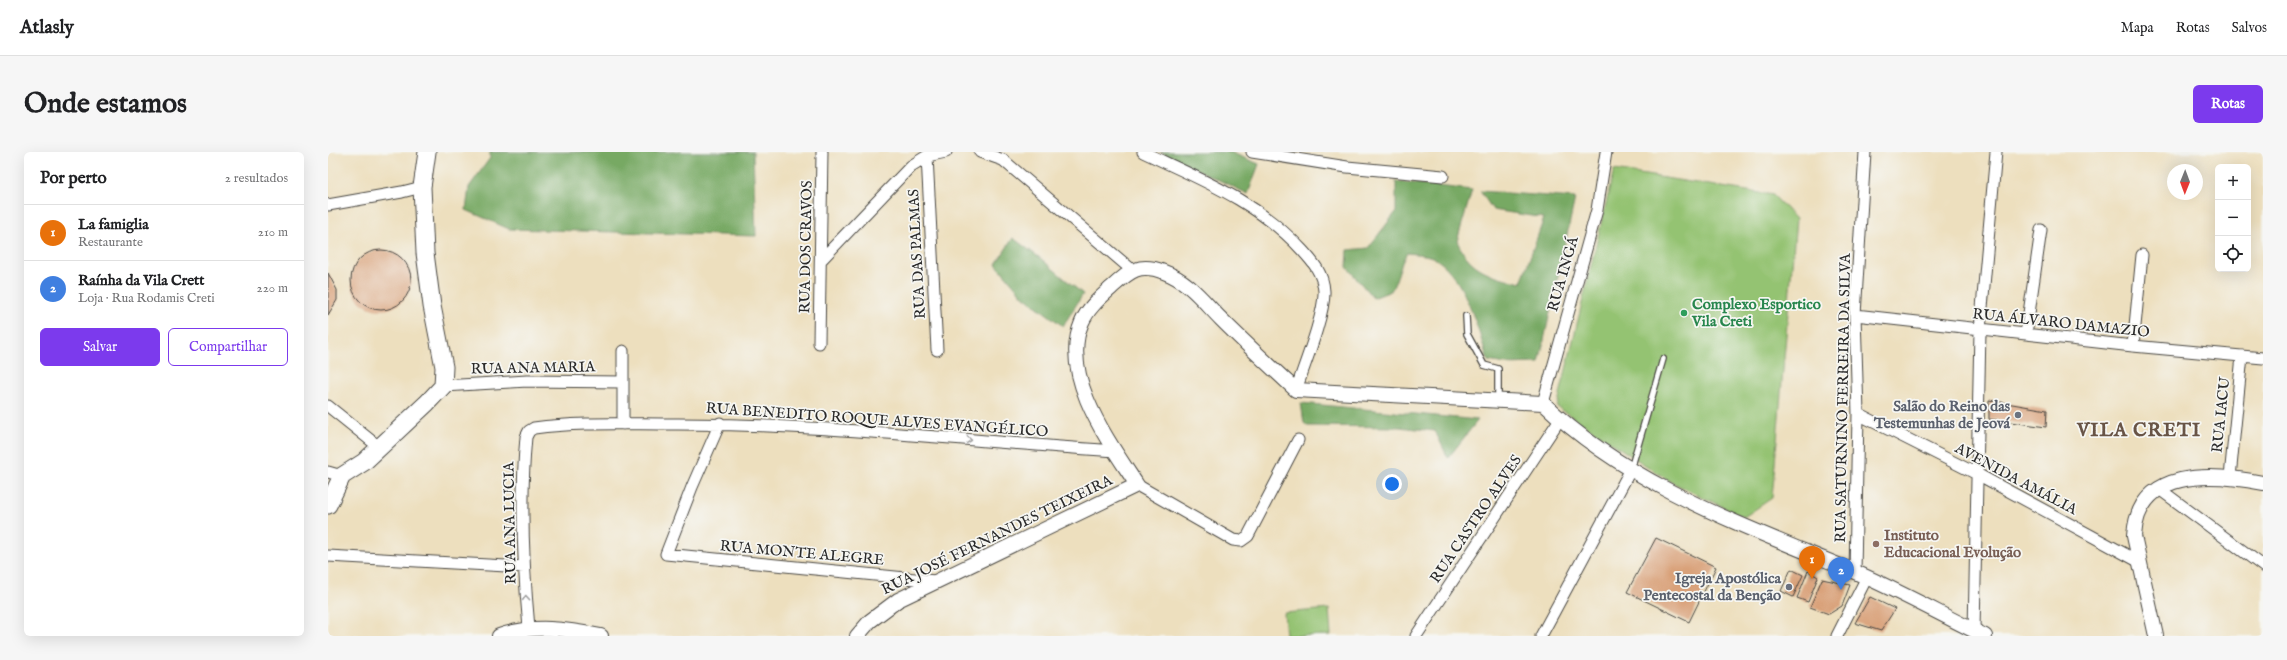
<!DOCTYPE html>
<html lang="pt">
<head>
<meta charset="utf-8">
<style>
	:root { --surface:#fff; --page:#f6f6f6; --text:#202124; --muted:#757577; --line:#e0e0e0; --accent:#7c3aed }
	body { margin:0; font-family:"IM FELL English",serif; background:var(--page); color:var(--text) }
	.controls { position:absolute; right:12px; top:12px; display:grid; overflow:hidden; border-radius:6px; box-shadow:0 4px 16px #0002 }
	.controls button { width:36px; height:36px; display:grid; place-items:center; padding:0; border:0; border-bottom:1px solid var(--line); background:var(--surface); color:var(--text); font:20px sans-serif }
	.compass { position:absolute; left:1839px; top:12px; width:36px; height:36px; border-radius:50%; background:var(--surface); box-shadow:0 4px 16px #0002; rotate:181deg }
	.you { position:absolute; left:1064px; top:332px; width:14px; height:14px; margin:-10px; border:3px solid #fff; border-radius:50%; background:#1a73e8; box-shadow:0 0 0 6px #1a73e833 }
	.badge { display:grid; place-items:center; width:26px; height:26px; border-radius:50%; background:var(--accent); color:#fff; font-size:13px; font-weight:700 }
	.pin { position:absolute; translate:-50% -33px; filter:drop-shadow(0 1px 2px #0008) }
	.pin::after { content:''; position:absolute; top:21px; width:14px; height:12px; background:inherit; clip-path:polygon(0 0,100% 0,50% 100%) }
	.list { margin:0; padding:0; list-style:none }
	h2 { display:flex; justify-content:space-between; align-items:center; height:52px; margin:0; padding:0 16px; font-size:17px }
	h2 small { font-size:13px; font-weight:400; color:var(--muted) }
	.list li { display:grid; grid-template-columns:26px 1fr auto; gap:12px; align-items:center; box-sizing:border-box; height:56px; padding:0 16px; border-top:1px solid var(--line) }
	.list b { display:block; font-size:15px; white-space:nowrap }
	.list p { margin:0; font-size:13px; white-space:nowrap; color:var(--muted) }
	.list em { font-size:13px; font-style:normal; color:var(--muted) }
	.actions { display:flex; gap:8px; padding:12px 16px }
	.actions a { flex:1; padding:9px 0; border:1px solid var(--accent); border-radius:6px; text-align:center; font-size:14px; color:var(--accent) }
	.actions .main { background:var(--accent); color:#fff }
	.icon { flex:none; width:22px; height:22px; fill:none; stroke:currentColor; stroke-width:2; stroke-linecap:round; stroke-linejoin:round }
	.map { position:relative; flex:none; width:1935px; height:484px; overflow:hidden; border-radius:6px }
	header { display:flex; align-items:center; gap:24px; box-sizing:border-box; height:56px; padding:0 20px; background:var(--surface); border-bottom:1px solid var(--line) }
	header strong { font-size:19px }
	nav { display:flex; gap:22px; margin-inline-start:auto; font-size:14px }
	.intro { display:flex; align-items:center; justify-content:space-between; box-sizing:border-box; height:96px; padding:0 24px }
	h1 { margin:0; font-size:28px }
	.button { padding:10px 18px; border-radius:6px; background:var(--accent); color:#fff; font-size:14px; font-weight:700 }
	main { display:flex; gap:24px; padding:0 24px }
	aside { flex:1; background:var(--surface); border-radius:6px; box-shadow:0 4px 16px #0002 }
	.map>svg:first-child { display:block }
</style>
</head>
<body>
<header>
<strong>Atlasly</strong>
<nav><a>Mapa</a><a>Rotas</a><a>Salvos</a></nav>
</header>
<div class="intro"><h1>Onde estamos</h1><a class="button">Rotas</a></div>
<main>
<aside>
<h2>Por perto<small>2 resultados</small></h2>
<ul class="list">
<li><span class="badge" style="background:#e8710a">1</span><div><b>La famiglia</b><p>Restaurante</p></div><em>210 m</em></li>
<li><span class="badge" style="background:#3f7fe0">2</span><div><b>Raínha da Vila Crett</b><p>Loja · Rua Rodamis Creti</p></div><em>220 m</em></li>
</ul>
<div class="actions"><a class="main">Salvar</a><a>Compartilhar</a></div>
</aside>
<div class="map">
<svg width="1935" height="484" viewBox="0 0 1935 484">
	<rect width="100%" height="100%" fill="#f6f6f2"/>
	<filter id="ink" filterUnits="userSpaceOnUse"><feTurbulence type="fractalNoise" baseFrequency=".025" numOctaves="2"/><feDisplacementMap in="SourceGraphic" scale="8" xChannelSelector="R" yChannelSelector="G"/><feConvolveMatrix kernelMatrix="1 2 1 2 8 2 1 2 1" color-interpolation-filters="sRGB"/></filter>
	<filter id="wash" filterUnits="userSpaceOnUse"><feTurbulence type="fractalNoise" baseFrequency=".012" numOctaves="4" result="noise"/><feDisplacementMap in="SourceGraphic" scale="16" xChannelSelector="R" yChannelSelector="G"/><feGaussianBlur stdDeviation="0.9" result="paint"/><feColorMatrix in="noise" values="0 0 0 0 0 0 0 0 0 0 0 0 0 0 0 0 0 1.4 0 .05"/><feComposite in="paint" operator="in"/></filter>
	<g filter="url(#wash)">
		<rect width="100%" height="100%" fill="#eddfbe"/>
		<path fill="#94c372" stroke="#60774e" d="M1286 18 1445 43 1468 67 1444 346 1416 365 1343 330 1229 255Z
			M1001 457 1003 483 958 484 956 461Z"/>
		<path fill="#77a964" stroke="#516a48" d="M162 0H425L428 84 181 77 138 58 141 35 162 6Z
			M832 0H902L931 12 920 42Z
			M1068 29 1144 38 1129 89C1142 119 1164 123 1193 131L1216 66 1165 58 1152 39 1247 46 1211 211 1177 212 1160 209C1150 178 1136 120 1104 105 1097 102 1086 102 1079 101 1072 111 1070 127 1063 139L1045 146 1019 115 1020 98 1040 96 1068 60Z
			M685 86 712 106 755 142 735 174 696 145 668 112Z
			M973 251 1150 268 1120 306 1107 279 1071 275 979 274 976 271Z"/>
		<g id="blocks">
			<path fill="#d9a179" d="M23 128a30 30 0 1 1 60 0a30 30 0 1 1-60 0Z
				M0 121 9 138V148L0 163Z
				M1661 248 1719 258 1718 275 1661 267Z
				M1328 386 1388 415 1361 470 1299 440Z
				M1463 417 1475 423 1465 445 1453 439Z
				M1480 419 1490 425 1480 450 1469 446Z
				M1494 427 1522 433 1514 454 1501 462 1482 455Z
				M1542 445 1567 457 1553 479 1527 471Z"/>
		</g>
	</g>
	<g filter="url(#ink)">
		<use href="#blocks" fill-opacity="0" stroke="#484641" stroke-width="1"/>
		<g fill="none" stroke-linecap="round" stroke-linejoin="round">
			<g stroke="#484641" stroke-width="8">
				<path id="service" d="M1138 164 1139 182 1156 213 1170 217V248
					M1303 317 1335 207"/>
			</g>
			<g stroke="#484641" stroke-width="13">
				<path id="minor" d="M652 0 675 8 804 118
					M815 0C874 28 929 49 974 98 985 110 995 121 996 139 997 162 976 214 968 238
					M924 0 1019 15 1115 24
					M599 4 609 198
					M0 53 74 40 94 35
					M494 107 583 14 599 4 618 0
					M1527 163 1805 194 1935 206
					M1698 182 1713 78
					M491 191 494 0
					M1805 194 1814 103
					M115 234 199 229 295 230
					M1215 251 1269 58 1278 0
					M0 254 51 295
					M1530 262 1651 323 1810 409
					M392 271 364 335 338 402 607 429
					M295 272V199
					M0 320 14 324
					M1902 325 1914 204
					M809 333 905 388 913 389 920 384 970 288
					M1830 336 1935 414
					M0 404 196 415
					M1527 420 1530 262 1527 163 1537 0
					M201 476C195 412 192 349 198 285L201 279 206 276C249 270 295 272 339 272 488 271 638 289 787 299
					M1646 479 1652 178 1668 0
					M1088 484 1232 267
					M1213 484 1303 317
					M1509 484 1539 425"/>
			</g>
			<g stroke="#484641" stroke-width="16">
				<path id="tertiary" d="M171 484C205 472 239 477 273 484
					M529 484 542 469 570 448 809 333C781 290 731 223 754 170 760 156 772 146 783 136 801 120 810 110 836 120 861 129 875 149 893 167 918 192 943 215 968 238L1215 251C1303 335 1417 374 1527 420 1571 439 1614 463 1657 484
					M1828 484 1806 384C1810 315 1885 321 1935 331"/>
			</g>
			<g stroke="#484641" stroke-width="19">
				<path id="primary" d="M0 353 14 324 36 310 99 251 115 234 116 215 104 154 97 101 94 35 99 0"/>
			</g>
			<use href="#service" stroke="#fff" stroke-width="5.5"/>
			<use href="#minor" stroke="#fff" stroke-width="11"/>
			<use href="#tertiary" stroke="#fff" stroke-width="14"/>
			<use href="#primary" stroke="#fff" stroke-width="17"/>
		</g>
		<defs><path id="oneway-chevron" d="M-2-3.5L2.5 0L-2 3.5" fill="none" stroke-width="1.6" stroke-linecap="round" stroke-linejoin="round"/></defs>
		<g stroke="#a0a0a0">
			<use href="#oneway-chevron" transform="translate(641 288) rotate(5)"/>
			<use href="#oneway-chevron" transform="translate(198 446) rotate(-95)"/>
		</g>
	</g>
	<circle fill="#2e9e5b" stroke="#f6f6f2" stroke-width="1.5" cx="1356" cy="161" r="4"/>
	<g fill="#6b7280" stroke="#f6f6f2" stroke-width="1.5">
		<circle cx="1690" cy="263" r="4"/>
		<circle cx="1461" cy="435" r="4"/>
	</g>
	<circle fill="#8d6e63" stroke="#f6f6f2" stroke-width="1.5" cx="1548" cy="392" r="4"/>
	<g text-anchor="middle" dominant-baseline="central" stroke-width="3.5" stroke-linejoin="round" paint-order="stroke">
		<g font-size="15" fill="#2b2b2b" stroke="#f6f6f2">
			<text transform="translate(478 95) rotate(-89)">RUA DOS CRAVOS</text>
			<text transform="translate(589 102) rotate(-93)">RUA DAS PALMAS</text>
			<text transform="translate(1235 122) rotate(-74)">RUA INGÁ</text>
			<text transform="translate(1733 171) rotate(6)">RUA ÁLVARO DAMAZIO</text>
			<text transform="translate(205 216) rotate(-1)">RUA ANA MARIA</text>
			<text transform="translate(1515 246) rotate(-89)">RUA SATURNINO FERREIRA DA SILVA</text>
			<text transform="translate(1893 263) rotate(-84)">RUA IACU</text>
			<text transform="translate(549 268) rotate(4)">RUA BENEDITO ROQUE ALVES EVANGÉLICO</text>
			<text transform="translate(1688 327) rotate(28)">AVENIDA AMÁLIA</text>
			<text transform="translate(1148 367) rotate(-56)">RUA CASTRO ALVES</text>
			<text transform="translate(182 371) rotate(-91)">RUA ANA LUCIA</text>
			<text transform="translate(669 383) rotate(-26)">RUA JOSÉ FERNANDES TEIXEIRA</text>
			<text transform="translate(474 401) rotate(5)">RUA MONTE ALEGRE</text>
		</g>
		<g font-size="15" font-weight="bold" fill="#27864d" stroke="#f6f6f2" text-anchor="start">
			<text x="1364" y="152">Complexo Esportico<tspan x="1364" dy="17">Vila Creti</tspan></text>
		</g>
		<g font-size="15" font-weight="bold" fill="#5b616d" stroke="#f6f6f2" text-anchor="end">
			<text x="1682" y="254">Salão do Reino das<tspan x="1682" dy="17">Testemunhas de Jeová</tspan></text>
			<text x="1453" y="426">Igreja Apostólica<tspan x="1453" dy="17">Pentecostal da Benção</tspan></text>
		</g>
		<g font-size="15" font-weight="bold" fill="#785e54" stroke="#f6f6f2" text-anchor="start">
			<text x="1556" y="383">Instituto<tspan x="1556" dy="17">Educacional Evolução</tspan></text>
		</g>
		<g font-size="19" font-weight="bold" letter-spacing="1" fill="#685446" stroke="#f6f6f2">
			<text x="1811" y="279">VILA CRETI</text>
		</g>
	</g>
</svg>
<div class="controls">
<button>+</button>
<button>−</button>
<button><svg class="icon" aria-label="locate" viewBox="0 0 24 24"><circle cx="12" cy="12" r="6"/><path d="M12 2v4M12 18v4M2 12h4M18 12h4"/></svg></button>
</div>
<svg class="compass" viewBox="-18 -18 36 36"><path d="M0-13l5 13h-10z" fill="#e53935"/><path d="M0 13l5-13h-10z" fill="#757577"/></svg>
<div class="you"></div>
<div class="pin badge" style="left:1484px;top:427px;background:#e8710a">1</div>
<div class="pin badge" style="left:1513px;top:438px;background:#3f7fe0">2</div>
</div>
</main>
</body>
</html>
